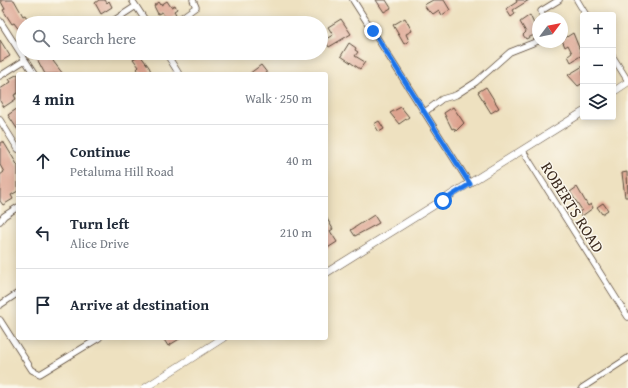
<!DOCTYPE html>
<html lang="en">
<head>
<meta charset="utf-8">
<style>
	:root { --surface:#fff; --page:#f6f6f7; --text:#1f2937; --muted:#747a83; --line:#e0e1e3 }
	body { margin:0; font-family:"Gentium Book Plus",serif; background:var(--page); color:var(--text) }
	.controls { position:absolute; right:12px; top:12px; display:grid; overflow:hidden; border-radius:4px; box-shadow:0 2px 10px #0003 }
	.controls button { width:36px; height:36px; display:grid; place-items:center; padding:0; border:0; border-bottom:1px solid var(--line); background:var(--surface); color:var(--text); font:20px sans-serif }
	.compass { position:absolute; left:532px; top:12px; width:36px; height:36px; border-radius:50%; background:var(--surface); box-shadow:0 2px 10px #0003; rotate:58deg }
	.stop { position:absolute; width:12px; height:12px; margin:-9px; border:3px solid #1a73e8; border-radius:50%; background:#fff }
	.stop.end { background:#1a73e8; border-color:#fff; box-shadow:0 1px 4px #0008 }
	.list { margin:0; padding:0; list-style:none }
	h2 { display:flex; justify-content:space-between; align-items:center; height:52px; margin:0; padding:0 16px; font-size:17px }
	h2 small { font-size:13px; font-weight:400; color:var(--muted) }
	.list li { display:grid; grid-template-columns:26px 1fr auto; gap:12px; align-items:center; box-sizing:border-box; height:72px; padding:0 16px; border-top:1px solid var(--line) }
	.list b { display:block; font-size:15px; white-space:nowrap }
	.list p { margin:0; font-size:13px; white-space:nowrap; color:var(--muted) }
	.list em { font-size:13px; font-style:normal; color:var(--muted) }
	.icon { flex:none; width:22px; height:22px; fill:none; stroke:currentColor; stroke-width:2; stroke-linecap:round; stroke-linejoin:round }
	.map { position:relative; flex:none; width:628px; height:388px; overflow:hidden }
	.search { position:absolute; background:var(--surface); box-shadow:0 2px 10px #0003; left:16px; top:16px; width:312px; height:44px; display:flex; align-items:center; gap:10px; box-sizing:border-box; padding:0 14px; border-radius:22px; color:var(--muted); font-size:15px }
	.panel { position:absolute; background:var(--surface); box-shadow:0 2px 10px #0003; left:16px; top:72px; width:312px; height:268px; border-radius:4px }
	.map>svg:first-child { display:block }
</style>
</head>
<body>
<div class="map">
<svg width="628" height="388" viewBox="0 0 628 388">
	<rect width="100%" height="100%" fill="#fbf7ec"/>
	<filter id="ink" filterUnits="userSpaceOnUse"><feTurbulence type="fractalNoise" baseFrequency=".025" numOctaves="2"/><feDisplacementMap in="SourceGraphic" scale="8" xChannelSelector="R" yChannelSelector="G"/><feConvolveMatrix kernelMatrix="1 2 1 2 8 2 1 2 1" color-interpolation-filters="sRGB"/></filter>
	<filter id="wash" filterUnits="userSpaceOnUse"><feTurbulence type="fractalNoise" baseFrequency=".012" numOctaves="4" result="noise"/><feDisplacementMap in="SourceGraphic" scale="16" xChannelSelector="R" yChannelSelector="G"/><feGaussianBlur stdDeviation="0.9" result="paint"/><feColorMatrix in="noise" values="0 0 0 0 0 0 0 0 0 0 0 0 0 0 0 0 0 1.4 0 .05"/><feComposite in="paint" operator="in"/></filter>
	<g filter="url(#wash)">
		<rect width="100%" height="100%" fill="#eee1c0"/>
		<g id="blocks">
			<path fill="#dda28e" d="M0 0H14L23 16 25 15 28 20 23 23V35L14 23 12 24 3 10 5 9Z
				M99 0H105L107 3 109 1 112 7 101 14 95 3Z
				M376 0H386L391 8 384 12Z
				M433 0H444L450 10 442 15 439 10 433 14 430 11 429 12 424 5Z
				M516 0H529L513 10 515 14 511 17 506 9 517 2Z
				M167 1 171 7 175 5 177 9 174 11 176 14 169 19H166L162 12 158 14 154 6 159 2 161 5Z
				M530 15 538 33 526 39 523 35 526 32 520 22Z
				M405 18 412 31 406 34 409 41 404 44 393 25Z
				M341 19 351 34 329 47 324 40 333 35 328 27Z
				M573 33 582 55 571 62 568 56 572 53 568 45 565 47 562 40Z
				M0 40 10 56 0 62Z
				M349 43 356 48 355 50 358 52 355 56 365 62 360 69 341 56Z
				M34 53H57L52 56 54 60 53 61 63 74H45Z
				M140 55 149 67 152 74H141L137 69 139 67 133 59Z
				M261 65 268 74H249Z
				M583 66V83L578 86 568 75Z
				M18 74V93L14 95 16 99 4 107 0 101V89L11 82 9 79Z
				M486 87 499 108 491 113 478 92Z
				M401 107 409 117 399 124 390 113Z
				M453 107 464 123 456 131 454 128 452 129 444 113Z
				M18 108V130L8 115Z
				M379 121 384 129 379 132 374 124Z
				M3 141 18 166V191L11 195 13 199 3 205 0 201V175L4 172 0 165V143Z
				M627 172 628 197H625L622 173Z
				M577 187 588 206 591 204 593 208 582 216 579 212 582 210 570 192Z
				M603 203 608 210 602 214 597 207Z
				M374 215 379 223 355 236 351 230Z
				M326 217 333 229 330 231 337 242 326 249Z
				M163 338H181L168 346Z"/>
		</g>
	</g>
	<g filter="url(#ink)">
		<use href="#blocks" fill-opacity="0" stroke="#564536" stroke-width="1"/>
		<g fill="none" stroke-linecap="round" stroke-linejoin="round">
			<g stroke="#564536" stroke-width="7">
				<path id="minor" d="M132 0 147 23
					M353 0 470 184
					M577 0 586 15
					M543 18 541 11 559 0
					M0 21 34 74
					M110 23 136 6
					M174 23 196 7 193 0
					M166 53 179 74
					M613 57 628 81
					M0 76 25 60
					M425 112 442 99 456 95 476 82 510 52 538 41
					M0 120 18 149
					M523 151 628 317
					M0 221 4 216 18 207
					M0 305 18 293
					M0 320 32 370 40 374 99 338
					M582 388 628 358"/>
			</g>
			<g stroke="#564536" stroke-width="8">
				<path id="major" d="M613 92 628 82
					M326 273 583 112
					M145 388 223 338"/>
			</g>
			<use href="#minor" stroke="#fff" stroke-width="5.5"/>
			<use href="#major" stroke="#fff" stroke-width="7"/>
		</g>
	</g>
	<g fill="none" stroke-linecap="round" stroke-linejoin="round" filter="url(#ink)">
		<path stroke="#1a73e8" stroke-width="5" d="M373 31 470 184 443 201"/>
	</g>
	<g text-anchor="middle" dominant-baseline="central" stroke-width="3" stroke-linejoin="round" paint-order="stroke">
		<g font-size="16" fill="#3b2a1e" stroke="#fbf7ec">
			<text transform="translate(573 207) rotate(58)">ROBERTS ROAD</text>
		</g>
	</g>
</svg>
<div class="controls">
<button>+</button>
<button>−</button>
<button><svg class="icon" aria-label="layers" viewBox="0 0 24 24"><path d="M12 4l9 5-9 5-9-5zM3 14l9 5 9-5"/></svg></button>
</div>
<svg class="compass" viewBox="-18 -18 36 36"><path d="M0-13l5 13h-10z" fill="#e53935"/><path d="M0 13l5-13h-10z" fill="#747a83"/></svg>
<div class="stop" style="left:443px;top:201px"></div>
<div class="stop end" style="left:373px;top:31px"></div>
<div class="search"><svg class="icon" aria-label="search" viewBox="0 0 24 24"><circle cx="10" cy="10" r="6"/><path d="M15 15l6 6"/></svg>Search here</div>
<section class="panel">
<h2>4 min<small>Walk · 250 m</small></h2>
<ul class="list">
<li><svg class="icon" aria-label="ahead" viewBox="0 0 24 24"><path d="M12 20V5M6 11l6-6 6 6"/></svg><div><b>Continue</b><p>Petaluma Hill Road</p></div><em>40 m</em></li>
<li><svg class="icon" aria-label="left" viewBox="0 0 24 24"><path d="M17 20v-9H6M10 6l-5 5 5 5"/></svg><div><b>Turn left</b><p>Alice Drive</p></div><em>210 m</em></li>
<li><svg class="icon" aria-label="arrive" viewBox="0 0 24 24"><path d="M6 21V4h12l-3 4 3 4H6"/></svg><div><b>Arrive at destination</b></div></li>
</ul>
</section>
</div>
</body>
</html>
